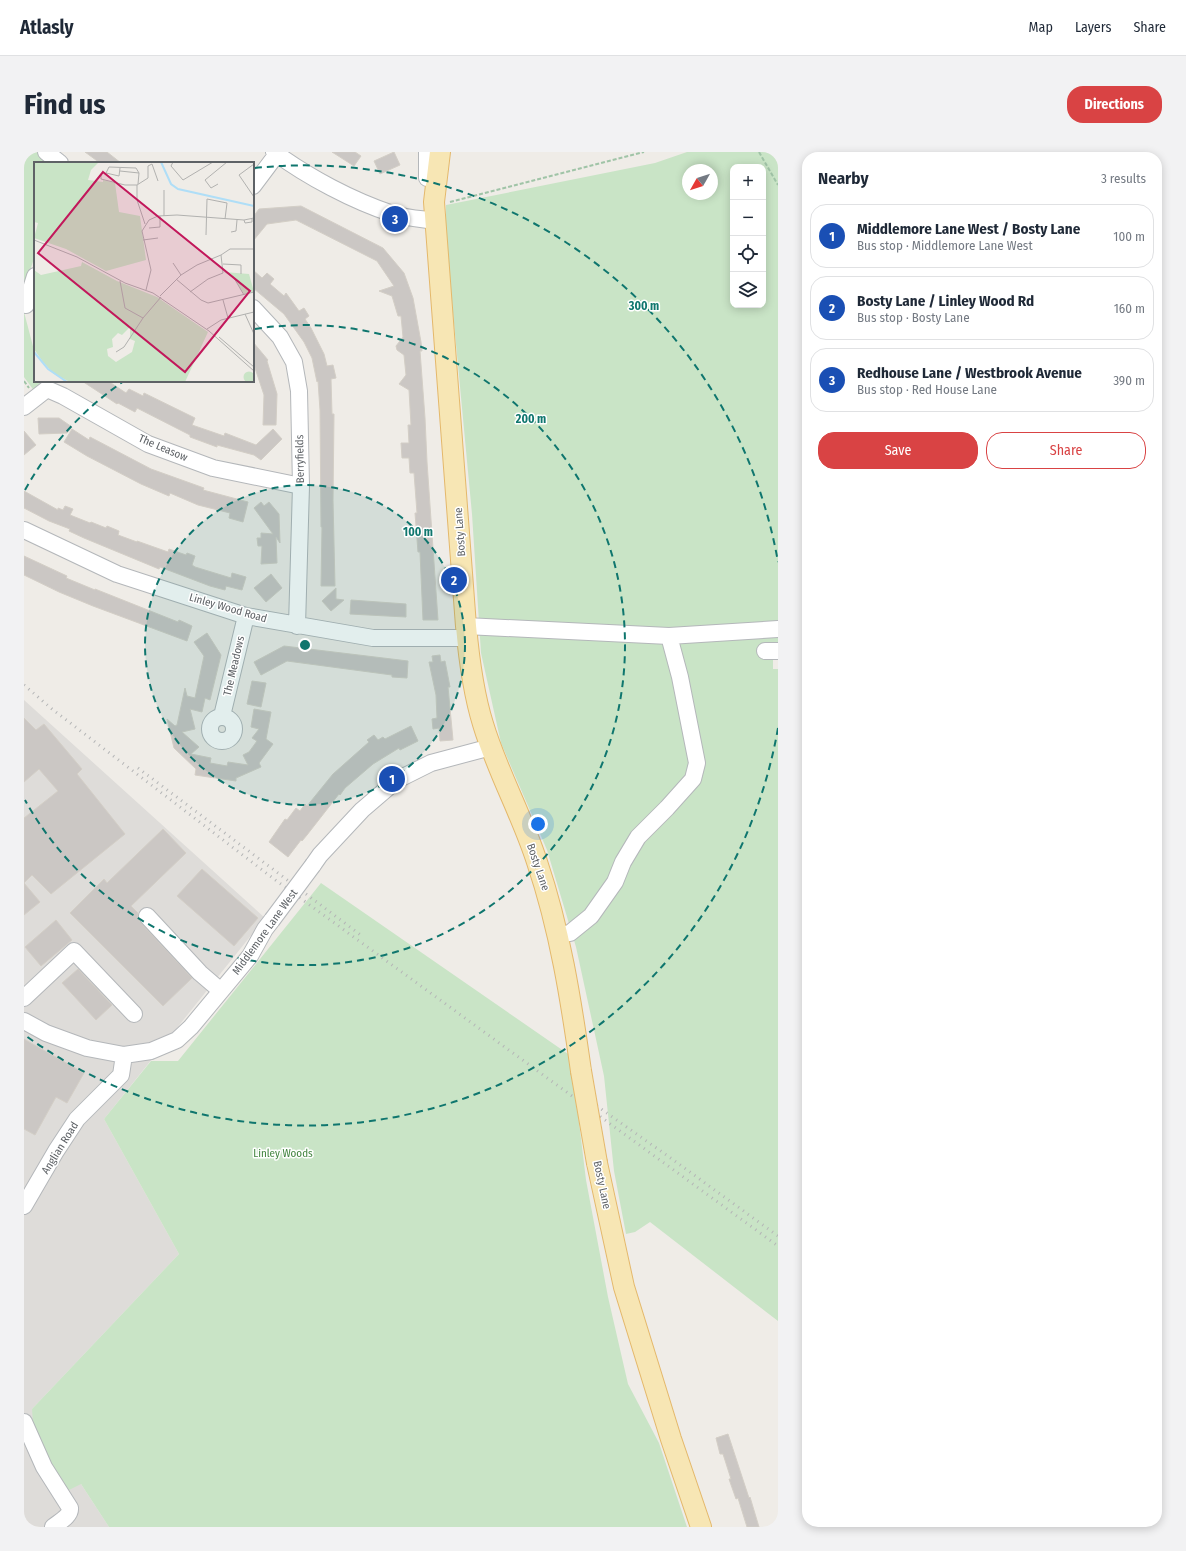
<!DOCTYPE html>
<html lang="en">
<head>
<meta charset="utf-8">
<style>
	:root { --surface:#fff; --page:#f2f2f3; --text:#1f2937; --muted:#747a83; --line:#e0e1e3; --accent:#d94344 }
	body { margin:0; font-family:"Fira Sans Condensed",sans-serif; background:var(--page); color:var(--text) }
	.controls { position:absolute; right:12px; top:12px; display:grid; overflow:hidden; border-radius:8px; box-shadow:0 2px 10px #0003 }
	.controls button { width:36px; height:36px; display:grid; place-items:center; padding:0; border:0; border-bottom:1px solid var(--line); background:var(--surface); color:var(--text); font:20px sans-serif }
	.compass { position:absolute; left:658px; top:12px; width:36px; height:36px; border-radius:50%; background:var(--surface); box-shadow:0 2px 10px #0003; rotate:231deg }
	.you { position:absolute; left:514px; top:672px; width:14px; height:14px; margin:-10px; border:3px solid #fff; border-radius:50%; background:#1a73e8; box-shadow:0 0 0 6px #1a73e833 }
	.badge { display:grid; place-items:center; width:26px; height:26px; border-radius:50%; background:var(--accent); color:#fff; font-size:13px; font-weight:700 }
	.pin { position:absolute; translate:-50% -50%; border:2px solid #fff; box-shadow:0 1px 4px #0006 }
	.list { margin:0; padding:0; list-style:none }
	h2 { display:flex; justify-content:space-between; align-items:center; height:52px; margin:0; padding:0 16px; font-size:17px }
	h2 small { font-size:13px; font-weight:400; color:var(--muted) }
	.list li { display:grid; grid-template-columns:26px 1fr auto; gap:12px; align-items:center; box-sizing:border-box; height:64px; margin:0 8px 8px; padding:0 8px; border:1px solid var(--line); border-radius:16px }
	.list b { display:block; font-size:15px; white-space:nowrap }
	.list p { margin:0; font-size:13px; white-space:nowrap; color:var(--muted) }
	.list em { font-size:13px; font-style:normal; color:var(--muted) }
	.actions { display:flex; gap:8px; padding:12px 16px }
	.actions a { flex:1; padding:9px 0; border:1px solid var(--accent); border-radius:16px; text-align:center; font-size:14px; color:var(--accent) }
	.actions .main { background:var(--accent); color:#fff }
	.icon { flex:none; width:22px; height:22px; fill:none; stroke:currentColor; stroke-width:2; stroke-linecap:round; stroke-linejoin:round }
	.map { position:relative; flex:none; width:754px; height:1375px; overflow:hidden; border-radius:16px }
	header { display:flex; align-items:center; gap:24px; box-sizing:border-box; height:56px; padding:0 20px; background:var(--surface); border-bottom:1px solid var(--line) }
	header strong { font-size:19px }
	nav { display:flex; gap:22px; margin-inline-start:auto; font-size:14px }
	.intro { display:flex; align-items:center; justify-content:space-between; box-sizing:border-box; height:96px; padding:0 24px }
	h1 { margin:0; font-size:28px }
	.button { padding:10px 18px; border-radius:16px; background:var(--accent); color:#fff; font-size:14px; font-weight:700 }
	main { display:flex; gap:24px; padding:0 24px }
	aside { flex:1; background:var(--surface); border-radius:16px; box-shadow:0 2px 10px #0003 }
	.map>svg:first-child { display:block }
</style>
</head>
<body>
<header>
<strong>Atlasly</strong>
<nav><a>Map</a><a>Layers</a><a>Share</a></nav>
</header>
<div class="intro"><h1>Find us</h1><a class="button">Directions</a></div>
<main>
<div class="map">
<svg width="754" height="1375" viewBox="0 0 754 1375">
	<rect width="100%" height="100%" fill="#efece7"/>
	<path fill="#dedcd9" d="M0 548 241 766 80 967 155 1102 8 1257 85 1375H0Z"/>
	<path fill="#c9e4c6" fill-rule="evenodd" d="M0 0H16L31 11H11V103L0 138Z
		M663 0H754V499L749 502V517H754V1169L626 1070 611 1080 602 1082 590 1019 580 924 552 795 523 698 477 591 457 501 448 362 422 86V53L631 11ZM709 15H739V153H709ZM664 18H688V42H664Z
		M0 160 11 202V229H18L20 235 11 240 0 225Z
		M297 731 547 904 562 1028 584 1145 604 1232 635 1291 663 1375H85L57 1332 41 1340 10 1284 8 1257 155 1102 80 967 127 909H154Z"/>
	<path fill="#cbc7c4" stroke="#d3cec6" d="M61 0H83L97 11H76Z
		M308 0H331L337 4 330 14Z
		M370 0 376 13 356 22 350 9Z
		M277 54 359 96 380 121 389 146 397 190 398 199H396L401 266 403 310 414 468H399L396 400H394L391 361H393L390 321H386L385 306H378L377 291H385L384 273H387L385 238 375 232 382 223 380 203 373 198 372 194 379 185 377 164H374L368 144 355 139 370 134 353 109 272 68 243 72 229 89V65L235 57Z
		M229 118 238 126 243 121 250 127 246 132 260 144 262 141 275 159 280 156 285 164 281 167 287 176 300 202 303 214 309 213 312 226 307 227 308 262H310L309 348 311 434H297L298 375H297L296 258 294 229 293 230 288 206 280 190 260 162 229 136Z
		M229 190 244 208 243 209 253 242 252 273H239L240 243 229 210Z
		M58 229H84L102 241 105 237 119 244 120 241 171 266 168 273 200 284 201 281 232 293 249 277 258 287 237 308 230 303 193 293V295L166 285V283L113 256 111 260 94 251 93 252Z
		M14 266H35L48 275 43 281 15 282Z
		M48 277 65 288 66 285 127 317 180 336 179 338 224 350 219 370 205 366 206 361 174 353 146 341 145 344 117 332 63 304 40 290Z
		M0 279 12 293 0 303Z
		M0 339 34 358V356L39 358 41 354 49 357 46 363 66 371 67 370 82 376 83 374 95 379 94 383 113 390V389L144 400 145 397 162 403 163 401 171 404 168 413 171 415 207 426 208 421 222 425 218 438 202 434 201 438 186 434 136 415 135 417 60 386 45 379 46 377 25 369 0 356Z
		M237 350 240 354 245 350 255 362 256 391 252 385 253 411 237 412 238 394H234L233 386H237V381L249 382 230 356Z
		M0 404 43 424 42 426 71 438V437L154 470 155 468 168 474 163 489 69 454 35 440 0 423Z
		M247 422 258 436 242 450 230 436Z
		M312 436V447L320 448 307 459 298 449Z
		M327 448 382 452V465L326 462Z
		M183 481 197 503 186 548 181 546 178 560 166 557 171 577 158 580 175 595 167 602 187 606 186 611 203 614 204 610 224 613 219 603 225 600 233 589 228 586 235 577 227 575 230 557 247 560 242 587 249 592 235 611 237 615 212 626V629L171 623 172 617 150 596 143 567 151 574 153 573 161 536 163 544 171 546 180 504 170 490Z
		M260 494 384 509 383 526 368 525V523L263 509 237 523 230 510Z
		M416 503 417 510 421 509 426 535H424L429 588 416 589 415 576 409 577 408 567 413 566 412 543 405 510H409L408 504Z
		M228 529 242 531 237 555 223 552Z
		M0 566 12 578 20 572 58 617 53 622 101 682 27 742 8 723 0 731V666L34 639 15 617 0 630Z
		M387 574 394 589 376 598 375 596 349 612 321 636 316 643 315 642 283 683 278 689 277 688 264 705 245 690 261 667 263 668 272 656 276 659 281 652 283 654 309 622 345 590 343 588 350 583 354 588 359 585 361 587Z
		M139 677 162 701 107 754 114 761V766L116 770 168 826 139 854 46 761 80 727 83 731Z
		M178 717 234 766 210 794 153 744Z
		M0 731 16 750 0 763Z
		M32 768 48 788 17 814 1 795Z
		M54 817 88 853 72 868 38 831Z
		M0 887 60 921 43 951 32 945 11 983 0 977Z
		M704 1282 725 1346 726 1345 735 1375H723L714 1346 712 1347 705 1327H707L699 1302H696L692 1286Z"/>
	<g fill="none" stroke-linecap="round" stroke-linejoin="round">
		<g stroke="#b4b7ba" stroke-width="18">
			<path id="minor" d="M22 0 36 11
				M250 0C284 25 329 49 369 62 382 66 398 67 412 69
				M403 26V0
				M229 34 253 2
				M2 153 11 124
				M229 156 256 185 270 210 275 239 277 334 273 474
				M0 255 23 237 39 244 124 292 189 316 277 334
				M0 378 93 422 222 464 349 486H443
				M442 474 645 484 754 477
				M741 499H754
				M198 564 222 464
				M186 577a12 12 0 1 1 24 0a12 12 0 1 1-24 0Z
				M289 713 296 703 338 658 373 628 407 611 467 595
				M123 764 176 821 197 839
				M535 783 546 781 567 764 591 730 599 710 614 685 643 656 669 627 673 611 656 525 645 484
				M0 846 50 799 110 862
				M0 869 22 881 63 896 100 903 127 899 153 888 167 875 226 804 241 777 248 768
				M0 1054 32 999 53 967 97 923 100 903
				M0 1270 20 1315 46 1356C47 1364 35 1370 29 1375"/>
		</g>
		<g stroke="#e4b86b" stroke-width="22">
			<path id="major" d="M416 0 410 50 442 474C445 507 449 540 459 572 473 619 498 663 513 710 536 778 547 848 557 919
				M573 1011 600 1135 647 1287 677 1375"/>
		</g>
		<path stroke="#a0c4a7" stroke-width="2" stroke-dasharray="4 2" stroke-linecap="butt" d="M735 0 754 33
			M426 50 620 0
			M0 229 5 236"/>
		<use href="#minor" stroke="#fff" stroke-width="16"/>
		<use href="#major" stroke="#f7e6b4" stroke-width="20"/>
		<path stroke="#b4b5b6" stroke-width="3" stroke-dasharray="1 5" stroke-linecap="butt" d="M0 533 28 557 250 727 754 1094
			M114 616 338 784
			M553 940 648 1007 754 1084"/>
		<g stroke="#b4b7ba" stroke-width="18" stroke-linecap="butt">
			<path id="minor-bridge" d="M248 768 289 713"/>
		</g>
		<g stroke="#e4b86b" stroke-width="22" stroke-linecap="butt">
			<path id="major-bridge" d="M557 919 573 1011"/>
		</g>
		<use href="#minor-bridge" stroke="#fff" stroke-width="16"/>
		<use href="#major-bridge" stroke="#f7e6b4" stroke-width="20"/>
	</g>
	<circle cx="281" cy="493" r="160" fill="#0f766e" fill-opacity=".12"/>
	<g fill="none" stroke="#0f766e" stroke-width="2" stroke-dasharray="7 5">
		<circle cx="281" cy="493" r="160"/>
		<path d="M1 338A320 320 0 0 1 100 229M231 177A320 320 0 1 1 1 648"/>
		<path d="M754 576A480 480 0 0 1 2 884M231 16A480 480 0 0 1 754 410"/>
	</g>
	<g text-anchor="middle" dominant-baseline="central" stroke-width="3" stroke-linejoin="round" paint-order="stroke">
		<g font-size="11" fill="#5e6266" stroke="#fff">
			<text transform="translate(139 296) rotate(23)">The Leasow</text>
			<text transform="translate(276 307) rotate(-91)">Berryfields</text>
			<text transform="translate(436 380) rotate(-94)">Bosty Lane</text>
			<text transform="translate(204 456) rotate(16)">Linley Wood Road</text>
			<text transform="translate(210 514) rotate(-77)">The Meadows</text>
			<text transform="translate(514 715) rotate(71)">Bosty Lane</text>
			<text transform="translate(241 780) rotate(-54)">Middlemore Lane West</text>
			<text transform="translate(36 996) rotate(-58)">Anglian Road</text>
			<text transform="translate(578 1033) rotate(78)">Bosty Lane</text>
		</g>
		<g font-size="11" fill="#42843f" stroke="#fff">
			<text x="259" y="1001">Linley Woods</text>
		</g>
	</g>
	<g transform="translate(10 10)">
		<rect width="220" height="220" fill="#efece7"/>
		<path d="M0 0H65L57 8 54 18 69 20V18L81 21 85 50 106 54 112 98 72 109 32 87 0 76 4 61 0 60ZM48 100 83 119 123 135 174 170 151 220H36L20 212 9 200 0 187V108L7 113 47 104ZM96 165V177L101 179 98 190 82 200 74 194 73 187 79 185 78 177 84 171 88 173ZM190 110 215 112 220 130 210 132 200 116ZM209.5 215a5.5 5.5 0 1 1 11 0a5.5 5.5 0 1 1-11 0Z" fill="#c9e4c6" fill-rule="evenodd"/>
		<path fill="none" stroke="#afdef7" stroke-width="2" d="M127 0 137 22 144 27 220 44M0 190 14 207 33 220"/>
		<path fill="none" stroke="#b1b1af" stroke-width="1" d="M139 0 137 4 149 18 179 0M219 0 220 2 205 13 220 35M86 6 85 14 72 11 75 5 102 6 105 11 104 22M86 9 105 11M67 13V17L91 23H103L114 16V4L118 2 124 19M184 22 177 26 171 18 193 0M103 23V38L111 62M130 28V54M210 58 211 61 218 60V57M115 66 126 65V54M197 70 202 69 203 58M172 73 173 37 193 41 191 57M0 78 43 95 91 121 119 131 175 169 220 209M109 78 124 76M187 93 196 87H220M139 101 147 113M189 102 207 103V112M200 116 210 133M142 117 167 138 174 141 220 130M86 119 91 146 109 156M112 128 117 108 108 69 115 58 124 54 143 53 210 58 220 56M156 130 174 117 189 111 187 93M126 134 147 113 163 103 187 93M189 138 194 156M211 152 220 172M173 167 187 158 220 150M185 175 220 205M82 190 90 185 109 156 127 135"/>
		<path fill="#c2185b" fill-opacity="0.15" stroke="#c2185b" stroke-width="2" d="M69 10 216 129 151 210 4 91Z"/>
		<rect width="220" height="220" fill="none" stroke="#5e6266" stroke-width="2"/>
	</g>
	<circle cx="281" cy="493" r="6" fill="#0f766e" stroke="#fff" stroke-width="2"/>
	<g font-size="12" text-anchor="middle" font-weight="bold" fill="#0f766e" stroke="#fff" stroke-width="3" stroke-linejoin="round" paint-order="stroke">
		<text x="620" y="158">300 m</text>
		<text x="507" y="271">200 m</text>
		<text x="394" y="384">100 m</text>
	</g>
</svg>
<div class="controls">
<button>+</button>
<button>−</button>
<button><svg class="icon" aria-label="locate" viewBox="0 0 24 24"><circle cx="12" cy="12" r="6"/><path d="M12 2v4M12 18v4M2 12h4M18 12h4"/></svg></button>
<button><svg class="icon" aria-label="layers" viewBox="0 0 24 24"><path d="M12 4l9 5-9 5-9-5zM3 14l9 5 9-5"/></svg></button>
</div>
<svg class="compass" viewBox="-18 -18 36 36"><path d="M0-13l5 13h-10z" fill="#e53935"/><path d="M0 13l5-13h-10z" fill="#747a83"/></svg>
<div class="you"></div>
<div class="pin badge" style="left:368px;top:627px;background:#1a4fb4">1</div>
<div class="pin badge" style="left:430px;top:428px;background:#1a4fb4">2</div>
<div class="pin badge" style="left:371px;top:67px;background:#1a4fb4">3</div>
</div>
<aside>
<h2>Nearby<small>3 results</small></h2>
<ul class="list">
<li><span class="badge" style="background:#1a4fb4">1</span><div><b>Middlemore Lane West / Bosty Lane</b><p>Bus stop · Middlemore Lane West</p></div><em>100 m</em></li>
<li><span class="badge" style="background:#1a4fb4">2</span><div><b>Bosty Lane / Linley Wood Rd</b><p>Bus stop · Bosty Lane</p></div><em>160 m</em></li>
<li><span class="badge" style="background:#1a4fb4">3</span><div><b>Redhouse Lane / Westbrook Avenue</b><p>Bus stop · Red House Lane</p></div><em>390 m</em></li>
</ul>
<div class="actions"><a class="main">Save</a><a>Share</a></div>
</aside>
</main>
</body>
</html>
